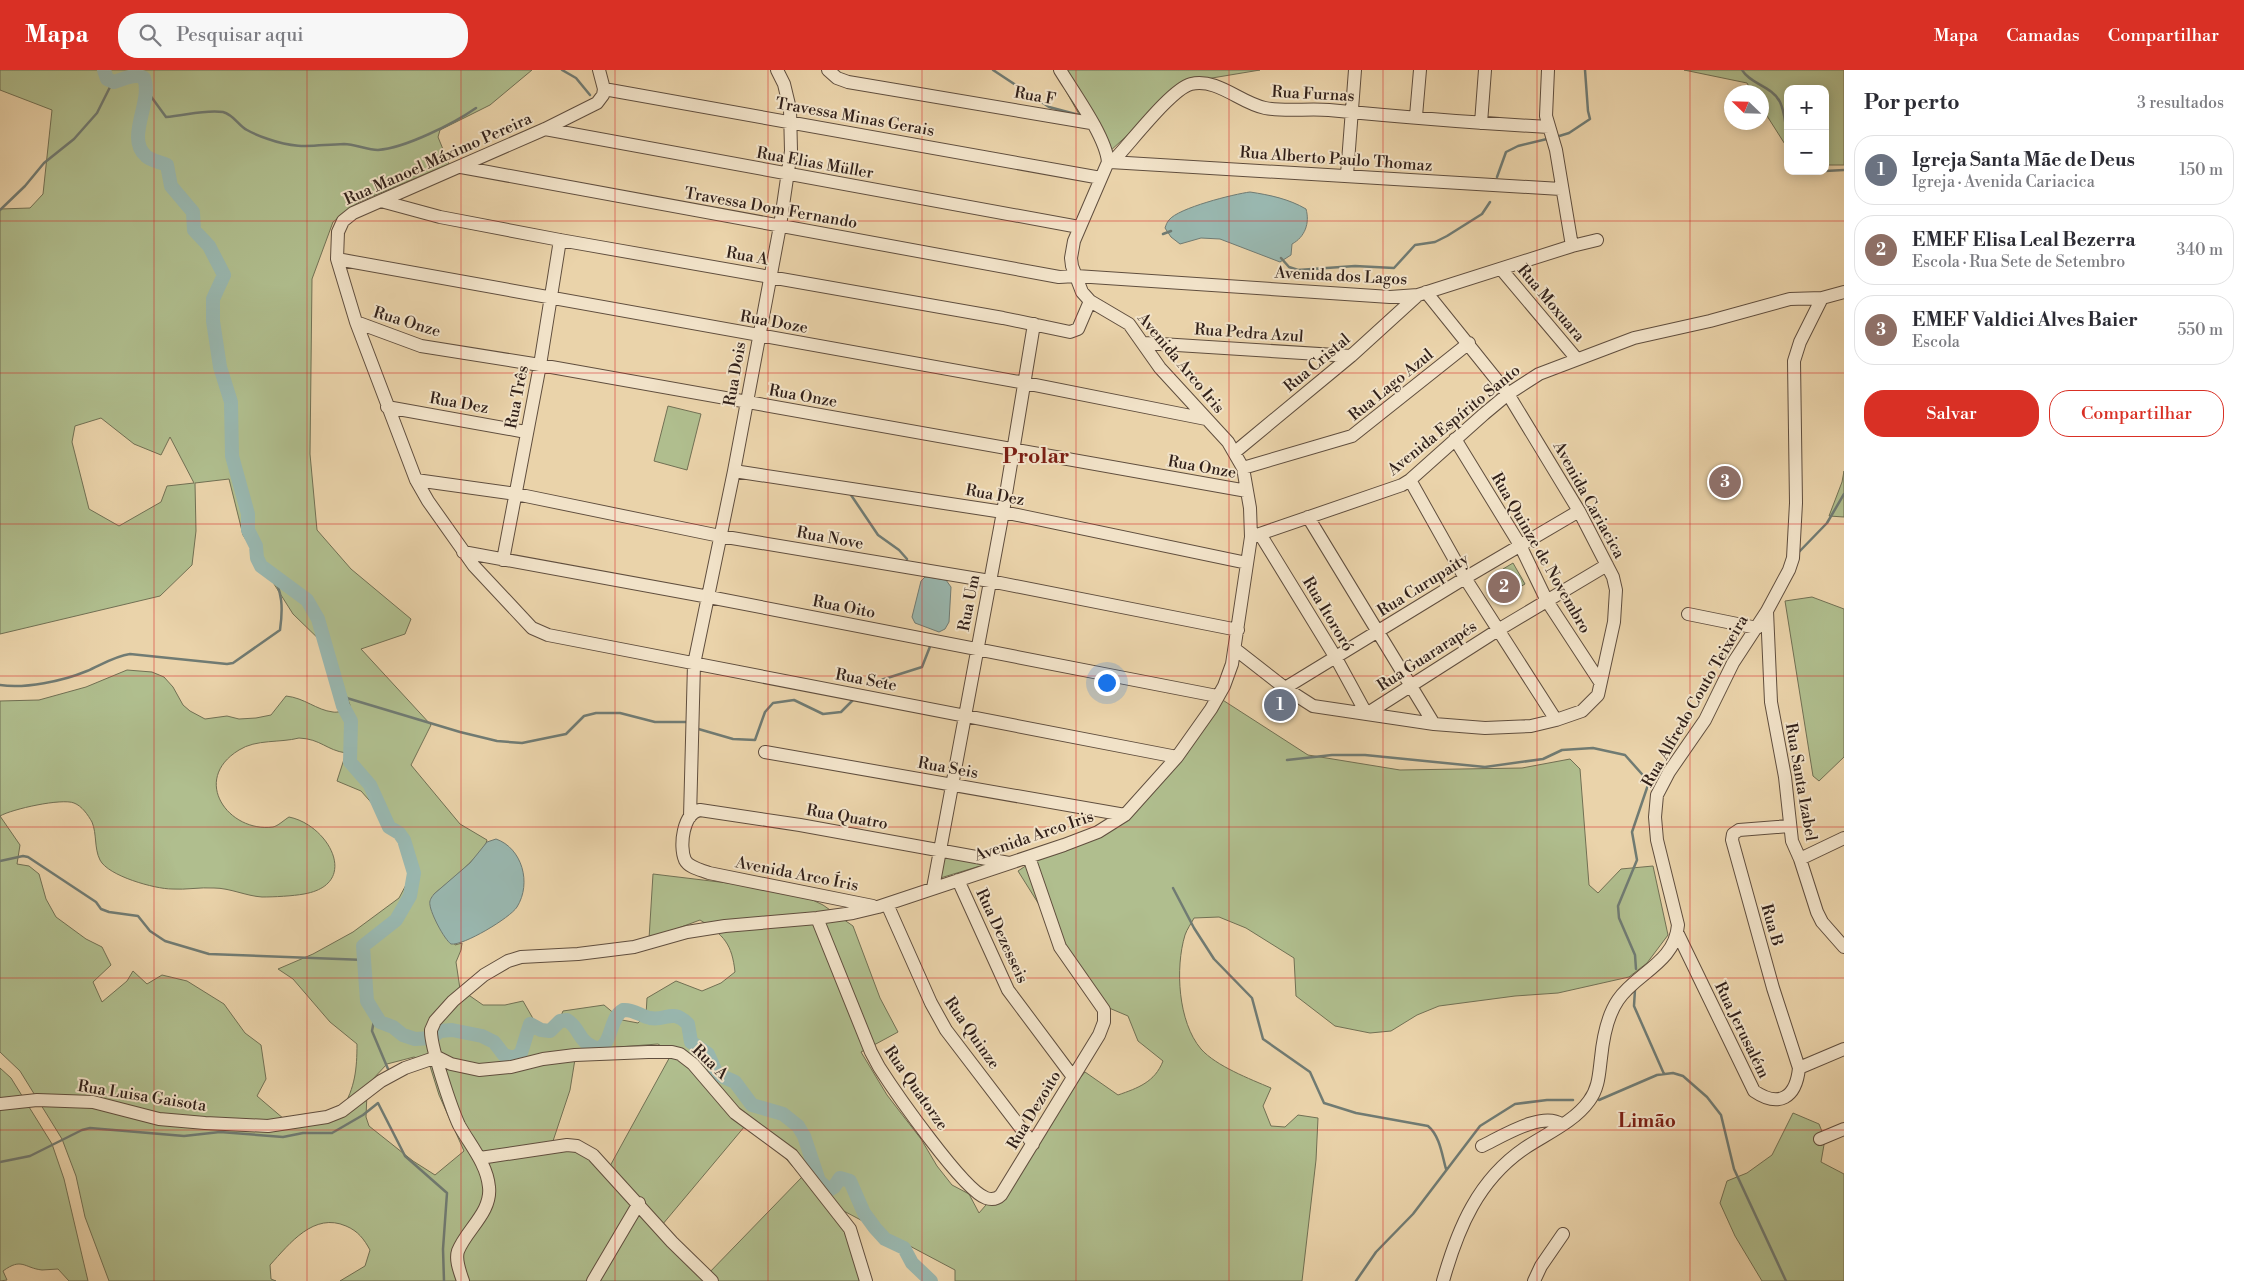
<!DOCTYPE html>
<html lang="pt">
<head>
<meta charset="utf-8">
<style>
	:root { --surface:#fff; --page:#f7f7f7; --text:#2b2b33; --muted:#7c7c81; --line:#e1e1e2; --accent:#d93025 }
	body { margin:0; font-family:"Libre Bodoni",serif; background:var(--page); color:var(--text) }
	.controls { position:absolute; right:15px; top:15px; display:grid; overflow:hidden; border-radius:10px; box-shadow:0 2px 12px #0003 }
	.controls button { width:45px; height:45px; display:grid; place-items:center; padding:0; border:0; border-bottom:1px solid var(--line); background:var(--surface); color:var(--text); font:25px sans-serif }
	.compass { position:absolute; left:1724px; top:15px; width:45px; height:45px; border-radius:50%; background:var(--surface); box-shadow:0 2px 12px #0003; rotate:293deg }
	.you { position:absolute; left:1106px; top:612px; width:18px; height:18px; margin:-12px; border:4px solid #fff; border-radius:50%; background:#1a73e8; box-shadow:0 0 0 8px #1a73e833 }
	.badge { display:grid; place-items:center; width:32px; height:32px; border-radius:50%; background:var(--accent); color:#fff; font-size:16px; font-weight:700 }
	.pin { position:absolute; translate:-50% -50%; border:2px solid #fff; box-shadow:0 1px 5px #0006 }
	.list { margin:0; padding:0; list-style:none }
	h2 { display:flex; justify-content:space-between; align-items:center; height:65px; margin:0; padding:0 20px; font-size:21px }
	h2 small { font-size:16px; font-weight:400; color:var(--muted) }
	.list li { display:grid; grid-template-columns:32px 1fr auto; gap:15px; align-items:center; box-sizing:border-box; height:70px; margin:0 10px 10px; padding:0 10px; border:1px solid var(--line); border-radius:20px }
	.list b { display:block; font-size:19px; white-space:nowrap }
	.list p { margin:0; font-size:16px; white-space:nowrap; color:var(--muted) }
	.list em { font-size:16px; font-style:normal; color:var(--muted) }
	.actions { display:flex; gap:10px; padding:15px 20px }
	.actions a { flex:1; padding:11px 0; border:1px solid var(--accent); border-radius:20px; text-align:center; font-size:18px; color:var(--accent) }
	.actions .main { background:var(--accent); color:#fff }
	.icon { flex:none; width:28px; height:28px; fill:none; stroke:currentColor; stroke-width:2; stroke-linecap:round; stroke-linejoin:round }
	.map { position:relative; flex:none; width:1844px; height:1211px; overflow:hidden }
	header { display:flex; align-items:center; gap:30px; box-sizing:border-box; height:70px; padding:0 25px; background:var(--accent); color:#fff }
	header strong { font-size:24px }
	nav { display:flex; gap:28px; margin-inline-start:auto; font-size:18px }
	.search { width:350px; height:45px; background:var(--page); display:flex; align-items:center; gap:12px; box-sizing:border-box; padding:0 18px; border-radius:20px; color:var(--muted); font-size:19px }
	main { display:flex }
	aside { flex:1; background:var(--surface) }
	.map>svg:first-child { display:block }
</style>
</head>
<body>
<header>
<strong>Mapa</strong>
<div class="search"><svg class="icon" aria-label="search" viewBox="0 0 24 24"><circle cx="10" cy="10" r="6"/><path d="M15 15l6 6"/></svg>Pesquisar aqui</div>
<nav><a>Mapa</a><a>Camadas</a><a>Compartilhar</a></nav>
</header>
<main>
<div class="map">
<svg width="1844" height="1211" viewBox="0 0 1844 1211">
	<rect width="100%" height="100%" fill="#ead3aa"/>
	<filter id="stains"><feTurbulence type="fractalNoise" baseFrequency=".004" numOctaves="4"/><feColorMatrix values="0 0 0 0 .2 0 0 0 0 .09 0 0 0 0 .02 0 0 0 .5 -.17"/></filter>
	<radialGradient id="worn" r=".72"><stop offset=".6" stop-color="#630" stop-opacity="0"/><stop offset="1" stop-color="#630" stop-opacity=".3"/></radialGradient>
	<path fill="#b0be8e" stroke="#717054" fill-rule="evenodd" d="M0 0H532L490 35 440 60 438 67 449 94 359 132 333 152 312 209 310 384 317 460 351 499 411 549 405 564 361 579 431 655 411 695 460 754 487 770C485 783 446 814 434 824L455 875 462 873 461 880 456 892 460 919 483 935H505L523 931 539 959 556 958 563 941 604 935 622 950 638 953 646 945 647 928 676 911 702 921 721 913 735 902C732 874 724 865 700 850L649 869 653 804 794 821 823 835 853 856 880 928 898 962 861 982 887 1025 921 1069 937 1096 952 1115 969 1124 979 1143 1020 1096 1031 1065 1085 1002 1118 1025C1138 1018 1155 1012 1163 991L1138 971 1128 946 1102 935 1018 801 1033 791 1126 745 1218 627 1308 685 1400 700 1522 698 1570 689 1580 699 1589 815 1598 823 1621 799 1653 796 1668 865 1647 893 1629 907 1558 923 1515 926 1439 936 1417 945 1391 961 1370 963 1335 956 1296 926 1294 888 1246 858 1219 847 1194 848C1191 854 1187 859 1185 865 1175 898 1178 952 1201 979 1216 996 1250 1009 1271 1018L1263 1036 1271 1056 1285 1057 1298 1045 1318 1048 1316 1090 1302 1211H955V1200L825 1131 841 1152 862 1211H340L365 1196 370 1180C364 1169 358 1161 346 1156 314 1142 290 1173 270 1195L271 1209 276 1211H109L85 1147 76 1106 62 1069 20 1001 0 982V631L39 630 86 617 127 600 152 602 164 607 173 617 183 635 190 641 205 649 227 646 239 649 256 648 271 645 286 626C305 628 316 640 333 642 338 643 344 640 349 639L350 635 328 578 293 544 243 465 229 409 195 413 196 461 192 495 160 526 0 564V139L30 138 43 124 52 40 0 20ZM101 348 134 374 161 385 170 367 194 413 167 416 161 432 119 456 89 439 72 372 75 356ZM299 668C321 669 326 680 346 683L337 711 361 721 392 756 415 798 399 828 353 862 313 884 278 899 293 909 330 952 357 974C357 999 355 1018 342 1039L284 1049 257 1026 266 1009 261 975 245 963 224 934 187 911 162 905 147 914 133 901 127 911 102 932 93 912 111 895 102 877 86 869 56 847 46 829 39 804 29 796 17 794 20 775 0 746C12 739 62 728 74 733 82 736 88 745 92 752 97 764 94 778 100 790 108 806 155 819 172 819 186 820 200 817 214 818 230 818 246 826 262 827 274 827 293 826 304 824 361 814 329 755 289 747 284 750 278 756 273 757 229 763 190 710 239 680 256 669 280 673 299 668ZM658 974 672 983 610 1096 595 1089 552 1074 570 1020 576 983 592 979ZM414 987 438 995 429 993 439 1025 464 1081 435 1105 413 1091 369 1056 366 1047 367 1023 372 1010 387 994ZM745 1056 780 1082 802 1107 706 1206 657 1161Z
		M1054 0H1260L1194 11 1162 33 1108 83 1080 46Z
		M1684 0H1844V95H1825V19H1788V79L1762 38V22H1752L1747 13Z
		M668 336 701 344 687 400 654 391Z
		M1844 401V447L1829 446 1842 412Z
		M1513 493 1525 514 1515 520 1503 499Z
		M1812 527 1844 539V687L1819 711 1813 706 1785 531Z
		M944 786 990 793 937 809Z
		M0 998 11 1008 52 1074 64 1109 88 1211H69L58 1199C53 1199 47 1200 42 1200 24 1198 22 1187 3 1201L7 1210 0 1211Z
		M1793 1043 1819 1054 1825 1069 1821 1092 1844 1104V1211H1762L1735 1166 1720 1133 1727 1111 1747 1103 1772 1085Z"/>
	<path fill="#99b7af" stroke="#707b73" d="M1250 122C1270 125 1289 129 1306 139 1310 153 1305 167 1292 174L1291 185 1280 192 1220 169 1201 168 1180 174 1171 167 1165 158C1166 155 1167 152 1169 150 1178 138 1234 124 1250 122Z
		M928 507 946 510 951 517 949 552 945 559 939 562 915 553 912 547 921 511 925 507Z
		M496 769C522 778 532 813 517 837 510 848 463 876 451 874 444 869 431 844 430 835 429 831 431 828 434 824L470 793 487 772Z"/>
	<g fill="none" stroke-linecap="round" stroke-linejoin="round">
		<path stroke="#707b73" stroke-width="2.5" d="M562 0 576 8 590 25
			M993 0 1049 37 1083 46
			M1742 0C1750 14 1772 16 1780 32 1785 42 1785 56 1788 67
			M147 21 166 47C184 46 205 39 223 42 234 45 238 55 247 60 254 64 262 67 268 69 299 80 313 75 344 74 355 74 367 80 378 80 405 78 453 54 476 38
			M1556 67 1569 63 1590 49 1588 41 1585 0
			M1825 101 1844 100
			M1497 107 1506 82 1518 76 1547 69
			M0 140 25 116 44 93 74 69 97 43 113 11
			M1163 164 1171 161
			M1281 188 1289 197 1298 200 1355 196 1394 198 1415 175 1435 172 1447 166 1482 144 1490 132
			M851 425 878 465 899 480 907 489
			M1797 484 1827 453 1844 424
			M873 614 881 610 922 597 931 574
			M0 615C25 619 63 611 87 601 101 595 115 586 130 584L227 594 233 593 280 560C283 539 283 521 271 503
			M340 626 460 662 497 671 522 673 566 664 584 646 596 643H620L655 652H686L689 653
			M695 658 733 669 755 670 765 642 773 633 794 630 823 644 841 642 854 629
			M1287 690 1332 685H1365L1485 697 1543 689 1562 680 1593 678 1625 685 1649 712 1632 762 1637 790 1618 836 1619 848 1635 885 1636 899
			M0 791 23 786 28 787 96 832 101 839 109 842 138 846 150 861 165 871 209 884 365 890
			M1173 818 1194 858 1214 889 1252 928 1263 969 1310 1002 1324 1033 1356 1043 1428 1056C1440 1066 1442 1085 1446 1099
			M1635 919 1634 936 1664 1004
			M375 945 372 961 388 999
			M1599 1030 1657 1005 1673 1003 1683 1006 1707 1027 1721 1045 1734 1099 1786 1211
			M0 1092 30 1086 82 1060 90 1058 184 1066 220 1062 283 1067 303 1063H332L363 1045 378 1033 405 1086 447 1123 443 1179 444 1211
			M1356 1211 1376 1182 1413 1144 1480 1056 1515 1034 1547 1030H1573"/>
		<path stroke="#99b7af" stroke-width="14" d="M104 0 107 9 114 12C124 9 135 3 144 8 153 32 125 68 146 86 151 91 161 92 167 95L171 116 193 142 194 160 209 176 224 205 213 229V251L220 297 231 332 232 386 248 444V460L256 476 257 488 261 496 307 530 318 549 343 636 351 651 350 692 370 715 389 757 399 763 404 770 414 803 410 826 396 850 363 876 367 931 380 952 393 957 403 965 415 969 431 968 440 961 452 960 482 966 494 972 504 985 514 988 521 983 530 954 541 960 550 961 560 951 567 950C582 960 576 971 598 979 613 973 609 948 623 940 634 939 640 946 650 948 667 951 672 938 688 954L691 972 708 984 717 1004 735 1012 752 1035 783 1044 798 1056 804 1066 819 1111 829 1120 834 1117 840 1108 850 1111 864 1143 875 1158 885 1169 904 1178 912 1193 931 1211"/>
		<g stroke="#604e3e" stroke-width="14">
			<path id="minor" d="M599 0 604 19 603 25 597 33 545 59 353 143 343 151 338 162 337 189 356 252 416 410 428 431 474 496 532 558 548 565 1177 687
				M828 0 837 8 848 12 1091 53
				M1548 0 1546 46 1556 80 1572 176
				M604 19 1101 108
				M1416 46 1420 0
				M1481 53 1485 0
				M545 59 1079 157
				M1113 91C1129 75 1171 19 1191 14 1218 8 1240 33 1265 38 1286 42 1308 38 1329 40 1402 47 1476 53 1549 57
				M1110 92 1561 119
				M461 97 1059 207 1076 206 1390 227 1418 225 1572 176 1597 170
				M1347 105 1355 0
				M381 131 440 147 560 170 1003 248 1070 262 1078 259 1090 231
				M337 189 1025 313 1206 349
				M1501 199 1576 288
				M356 252 421 276 540 295 1247 421
				M1145 273 1351 286
				M387 337 526 362
				M1455 369 1520 475 1547 531 1600 612
				M1235 382 1351 286 1418 225
				M1243 398 1352 366 1469 273
				M734 401 1003 442 1247 493
				M416 410 516 424 720 466 990 511 1238 560
				M1410 410 1465 508 1556 650
				M1308 447 1434 654
				M1260 464 1336 588 1366 643
				M1251 467 1402 415 1410 410 1484 344 1508 324 1539 304 1634 268 1710 251 1790 229 1822 228 1844 222
				M463 482 709 527 1217 626
				M503 490 540 295 560 170
				M1767 541 1771 632 1785 707 1792 771 1800 789 1817 842 1822 852 1844 877
				M1688 544 1757 558
				M1235 579 1285 618 1313 636 1434 654 1485 658 1531 656 1556 650 1582 641 1598 625 1614 552 1616 520 1613 507 1579 441 1508 324 1426 222
				M1285 618 1465 508 1579 441
				M1368 643 1498 560 1607 495
				M765 682 1125 745
				M690 747 694 594 734 401 780 156 791 81 790 39 784 14 777 0
				M1800 789 1844 768
				M958 810 1008 920 1073 1007
				M933 818 1003 442 1034 254
				M887 834 931 933 946 960 1033 1074
				M873 836 709 803C702 800 689 798 685 790 679 776 683 743 700 740L800 755 1009 793
				M817 848 871 982 879 997C895 1022 963 1120 986 1128 992 1130 997 1129 1001 1125L1099 965 1104 952V940L1060 877 1029 787
				M1677 862 1754 1021C1779 1038 1796 1028 1799 998L1773 918 1732 770 1733 764 1739 760 1789 756
				M437 987 451 994 479 1000 511 997 543 989 575 985 648 982H672L680 984 693 994 735 1043 792 1085 850 1159 866 1211
				M1799 998 1844 979
				M0 1034 37 1030 93 1032 159 1049 205 1053 268 1056 327 1047 342 1041 381 1011 405 998 437 987
				M1820 1069 1844 1059
				M1482 1076C1501 1067 1542 1041 1561 1054
				M480 1088 567 1075 577 1076 593 1085 672 1172 712 1211
				M463 1211C460 1202 455 1190 458 1181 466 1160 492 1142 489 1117 487 1094 470 1075 459 1055 452 1040 430 976 431 960L435 951 453 931 484 905 508 891 521 887 578 884 634 877 687 862 725 856 817 848 853 843 878 837 1064 775 1098 762 1125 745 1177 687 1211 639 1224 616 1232 594 1251 467 1250 438 1243 398 1228 372 1160 298 1129 254 1090 231 1082 222 1072 196 1071 188 1074 171 1108 92C1106 67 1074 23 1060 0
				M593 1211 639 1133
				M1443 1211C1458 1158 1478 1110 1525 1078 1546 1064 1574 1052 1589 1031 1599 1018 1599 1003 1601 988 1603 968 1607 946 1618 930 1636 903 1675 893 1678 855L1657 770 1655 747 1657 725 1669 702 1705 650 1733 593 1767 541 1789 500 1793 488 1796 433 1794 291 1800 272 1822 228
				M1534 1211 1541 1196 1563 1164"/>
		</g>
		<use href="#minor" stroke="#f1e2c8" stroke-width="12"/>
	</g>
	<path fill="none" stroke="#d62828" stroke-width="1" stroke-opacity="0.55" d="M154 0V1211M307 0V1211M461 0V1211M615 0V1211M768 0V1211M922 0V1211M1076 0V1211M1229 0V1211M1383 0V1211M1537 0V1211M1690 0V1211M0 151H1844M0 303H1844M0 454H1844M0 606H1844M0 757H1844M0 908H1844M0 1060H1844"/>
	<g text-anchor="middle" dominant-baseline="central" stroke-width="4" stroke-linejoin="round" paint-order="stroke">
		<g font-size="16" fill="#32211a" stroke="#f1e2c8">
			<text transform="translate(1313 24) rotate(3)">Rua Furnas</text>
			<text transform="translate(1035 26) rotate(10)">Rua F</text>
			<text transform="translate(855 47) rotate(10)">Travessa Minas Gerais</text>
			<text transform="translate(438 89) rotate(-24)">Rua Manoel Máximo Pereira</text>
			<text transform="translate(1336 89) rotate(4)">Rua Alberto Paulo Thomaz</text>
			<text transform="translate(815 93) rotate(10)">Rua Elias Müller</text>
			<text transform="translate(771 138) rotate(10)">Travessa Dom Fernando</text>
			<text transform="translate(747 186) rotate(10)">Rua A</text>
			<text transform="translate(1341 206) rotate(3)">Avenida dos Lagos</text>
			<text transform="translate(1551 233) rotate(50)">Rua Moxuara</text>
			<text transform="translate(407 252) rotate(17)">Rua Onze</text>
			<text transform="translate(774 252) rotate(10)">Rua Doze</text>
			<text transform="translate(1249 263) rotate(4)">Rua Pedra Azul</text>
			<text transform="translate(1181 293) rotate(50)">Avenida Arco Iris</text>
			<text transform="translate(1317 293) rotate(-40)">Rua Cristal</text>
			<text transform="translate(735 304) rotate(-80)">Rua Dois</text>
			<text transform="translate(1391 315) rotate(-39)">Rua Lago Azul</text>
			<text transform="translate(803 326) rotate(10)">Rua Onze</text>
			<text transform="translate(517 327) rotate(-79)">Rua Três</text>
			<text transform="translate(459 333) rotate(10)">Rua Dez</text>
			<text transform="translate(1454 350) rotate(-39)">Avenida Espírito Santo</text>
			<text transform="translate(1202 397) rotate(10)">Rua Onze</text>
			<text transform="translate(995 425) rotate(10)">Rua Dez</text>
			<text transform="translate(1589 430) rotate(61)">Avenida Cariacica</text>
			<text transform="translate(830 468) rotate(10)">Rua Nove</text>
			<text transform="translate(1541 483) rotate(60)">Rua Quinze de Novembro</text>
			<text transform="translate(1423 515) rotate(-32)">Rua Curupaity</text>
			<text transform="translate(969 533) rotate(-79)">Rua Um</text>
			<text transform="translate(844 537) rotate(11)">Rua Oito</text>
			<text transform="translate(1328 544) rotate(59)">Rua Itororó</text>
			<text transform="translate(1427 586) rotate(-33)">Rua Guararapés</text>
			<text transform="translate(866 610) rotate(11)">Rua Sete</text>
			<text transform="translate(1695 631) rotate(-60)">Rua Alfredo Couto Teixeira</text>
			<text transform="translate(948 698) rotate(10)">Rua Seis</text>
			<text transform="translate(1801 712) rotate(80)">Rua Santa Izabel</text>
			<text transform="translate(847 747) rotate(10)">Rua Quatro</text>
			<text transform="translate(1034 766) rotate(-19)">Avenida Arco Iris</text>
			<text transform="translate(797 804) rotate(11)">Avenida Arco Íris</text>
			<text transform="translate(1772 855) rotate(74)">Rua B</text>
			<text transform="translate(1002 866) rotate(65)">Rua Dezesseis</text>
			<text transform="translate(1742 960) rotate(64)">Rua Jerusalém</text>
			<text transform="translate(972 963) rotate(55)">Rua Quinze</text>
			<text transform="translate(710 992) rotate(44)">Rua A</text>
			<text transform="translate(916 1018) rotate(55)">Rua Quatorze</text>
			<text transform="translate(142 1026) rotate(9)">Rua Luisa Gaisota</text>
			<text transform="translate(1034 1040) rotate(-59)">Rua Dezoito</text>
		</g>
		<g font-size="19" font-weight="bold" fill="#7a1f14" stroke="#f1e2c8">
			<text x="1647" y="1051">Limão</text>
		</g>
		<g font-size="21" font-weight="bold" fill="#7a1f14" stroke="#f1e2c8">
			<text x="1036" y="387">Prolar</text>
		</g>
	</g>
	<rect width="100%" height="100%" filter="url(#stains)"/>
	<rect width="100%" height="100%" fill="url(#worn)"/>
</svg>
<div class="controls">
<button>+</button>
<button>−</button>
</div>
<svg class="compass" viewBox="-18 -18 36 36"><path d="M0-13l5 13h-10z" fill="#e53935"/><path d="M0 13l5-13h-10z" fill="#7c7c81"/></svg>
<div class="you"></div>
<div class="pin badge" style="left:1280px;top:635px;background:#6b7280">1</div>
<div class="pin badge" style="left:1504px;top:517px;background:#8d6e63">2</div>
<div class="pin badge" style="left:1725px;top:412px;background:#8d6e63">3</div>
</div>
<aside>
<h2>Por perto<small>3 resultados</small></h2>
<ul class="list">
<li><span class="badge" style="background:#6b7280">1</span><div><b>Igreja Santa Mãe de Deus</b><p>Igreja · Avenida Cariacica</p></div><em>150 m</em></li>
<li><span class="badge" style="background:#8d6e63">2</span><div><b>EMEF Elisa Leal Bezerra</b><p>Escola · Rua Sete de Setembro</p></div><em>340 m</em></li>
<li><span class="badge" style="background:#8d6e63">3</span><div><b>EMEF Valdici Alves Baier</b><p>Escola</p></div><em>550 m</em></li>
</ul>
<div class="actions"><a class="main">Salvar</a><a>Compartilhar</a></div>
</aside>
</main>
</body>
</html>
